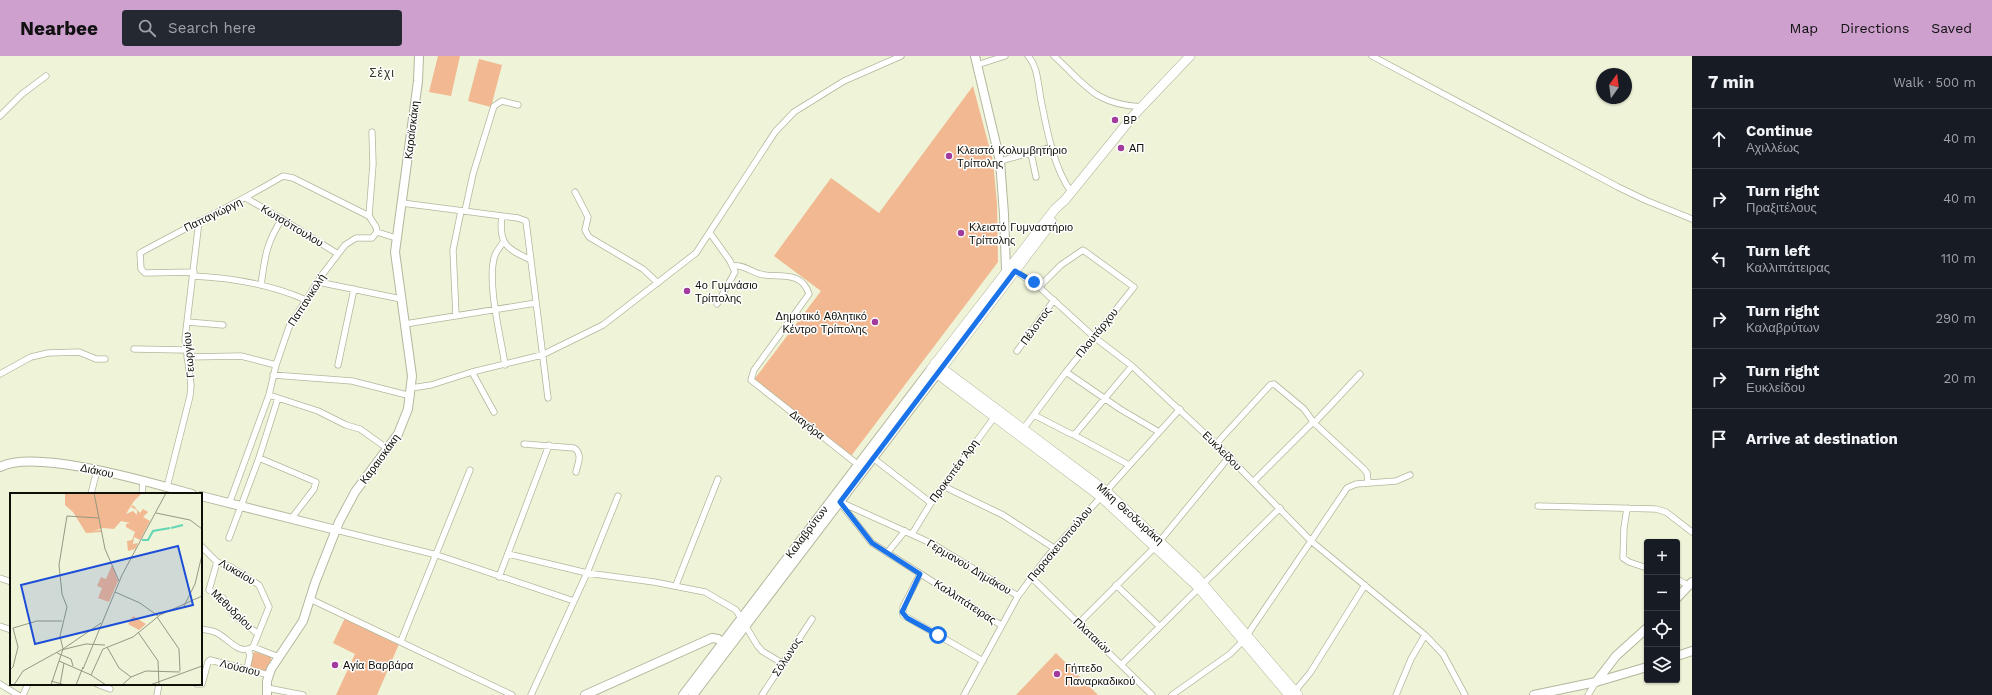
<!DOCTYPE html>
<html lang="en">
<head>
<meta charset="utf-8">
<style>
	:root { --surface:#171b24; --page:#242831; --text:#f1f3f6; --muted:#9ea1a6; --line:#363941; --accent:#cda0ce }
	body { margin:0; font-family:"Work Sans",sans-serif; background:var(--page); color:var(--text) }
	.controls { position:absolute; right:12px; bottom:12px; display:grid; overflow:hidden; border-radius:4px; box-shadow:0 1px 3px #0004 }
	.controls button { width:36px; height:36px; display:grid; place-items:center; padding:0; border:0; border-bottom:1px solid var(--line); background:var(--surface); color:var(--text); font:20px sans-serif }
	.compass { position:absolute; left:1596px; top:12px; width:36px; height:36px; border-radius:50%; background:var(--surface); box-shadow:0 1px 3px #0004; rotate:14deg }
	.stop { position:absolute; width:12px; height:12px; margin:-9px; border:3px solid #1a73e8; border-radius:50%; background:#fff }
	.stop.end { background:#1a73e8; border-color:#fff; box-shadow:0 1px 4px #0008 }
	.list { margin:0; padding:0; list-style:none }
	h2 { display:flex; justify-content:space-between; align-items:center; height:52px; margin:0; padding:0 16px; font-size:17px }
	h2 small { font-size:13px; font-weight:400; color:var(--muted) }
	.list li { display:grid; grid-template-columns:26px 1fr auto; gap:12px; align-items:center; box-sizing:border-box; height:60px; padding:0 16px; border-top:1px solid var(--line) }
	.list b { display:block; font-size:15px; white-space:nowrap }
	.list p { margin:0; font-size:13px; white-space:nowrap; color:var(--muted) }
	.list em { font-size:13px; font-style:normal; color:var(--muted) }
	.icon { flex:none; width:22px; height:22px; fill:none; stroke:currentColor; stroke-width:2; stroke-linecap:round; stroke-linejoin:round }
	.map { position:relative; flex:none; width:1692px; height:639px; overflow:hidden }
	header { display:flex; align-items:center; gap:24px; box-sizing:border-box; height:56px; padding:0 20px; background:var(--accent); color:#111 }
	header strong { font-size:19px }
	nav { display:flex; gap:22px; margin-inline-start:auto; font-size:14px }
	.search { width:280px; height:36px; background:var(--page); display:flex; align-items:center; gap:10px; box-sizing:border-box; padding:0 14px; border-radius:4px; color:var(--muted); font-size:15px }
	main { display:flex }
	aside { flex:1; background:var(--surface) }
	.map>svg:first-child { display:block }
</style>
</head>
<body>
<header>
<strong>Nearbee</strong>
<div class="search"><svg class="icon" aria-label="search" viewBox="0 0 24 24"><circle cx="10" cy="10" r="6"/><path d="M15 15l6 6"/></svg>Search here</div>
<nav><a>Map</a><a>Directions</a><a>Saved</a></nav>
</header>
<main>
<div class="map">
<svg width="1692" height="639" viewBox="0 0 1692 639">
	<rect width="100%" height="100%" fill="#eff3d7"/>
	<path fill="#f1b891" d="M438 0H460L451 40 429 36Z
		M479 3 502 9 491 51 468 45Z
		M973 30 993 105 997 148 998 206 851 400 753 325 821 235 774 200 831 122 879 157Z
		M345 562 399 588 377 639H336L355 598 333 587Z
		M255 596 271 601V604L266 616 250 611 253 597Z
		M1056 597 1098 639H1016Z"/>
	<g fill="none" stroke-linecap="round" stroke-linejoin="round">
		<g stroke="#b3b79d" stroke-width="7">
			<path id="street" d="M1028 0C1038 11 1038 29 1041 44 1047 74 1053 110 1071 136
				M1054 0C1087 30 1094 48 1142 51
				M1372 0 1618 131 1645 144 1692 163
				M977 9 1005 0
				M0 60 22 38 46 20
				M372 76 373 108 369 160 376 171 377 176
				M1031 97 1036 121
				M1000 105 1052 91
				M575 136 588 161 585 174 589 181 643 213 658 227
				M246 142 282 163 338 198
				M402 147 518 162 526 165 548 342
				M465 155 473 118 494 50 502 45 518 49
				M502 160C498 188 507 193 531 204
				M377 176 396 182
				M710 177 730 205 735 216 717 248
				M503 186C501 190 497 194 495 199 486 224 501 282 505 309
				M733 210C742 208 752 216 760 218 778 223 801 213 809 238L754 314 751 324 861 411
				M1015 215 1039 231 1094 281 1132 310 1216 388 1311 485 1425 579 1443 598 1465 639
				M194 216 145 217 141 213 140 197C187 171 236 148 283 120L293 122 369 160
				M194 220C233 222 270 228 306 244
				M318 226 401 243
				M261 229C265 201 266 187 282 163
				M456 260 453 194 461 155
				M187 266 223 269
				M405 268 536 247
				M134 293 186 294
				M1017 295 1054 244
				M187 301 241 300 276 309
				M338 309 354 233
				M472 316 494 356
				M1066 316 1120 353 1159 376
				M0 318 31 301 48 297 79 296 96 303H105
				M273 319 352 325 411 340
				M411 332 431 329 472 316 542 299 603 269 696 197 775 76 794 56 844 25 901 0
				M269 339 318 355 346 369 360 373 388 393
				M1034 359 1071 378H1075L1132 310
				M1314 367 1360 318
				M1024 372 1066 316 1134 231 1083 194 1061 209 1039 231
				M1074 379 1129 409
				M524 388 574 392C583 398 578 407 576 416
				M1216 388 1270 329 1274 328 1304 353 1314 367 1364 413 1367 417 1368 426
				M259 402 316 426 314 433 291 463
				M873 402 931 447
				M1253 426 1313 366
				M943 430 1003 459 1054 492
				M167 431 190 340 191 329 185 283 199 165
				M91 438 97 414
				M142 438 143 425
				M838 445 933 488 1018 540
				M229 448 269 339 276 309 289 271 322 219 345 189 356 182H372L377 176
				M841 448 872 487 1001 569
				M1538 450 1656 453 1666 456 1692 476
				M1627 452 1624 472 1623 502 1629 506 1647 512
				M336 474 437 499 574 545
				M912 478 931 447 996 359
				M229 482 259 402 278 342
				M201 490 217 506 229 510 259 529 269 551 253 591
				M887 497 905 475
				M508 498 587 517 654 526 705 536 736 554 757 589 762 595 782 607
				M217 506 209 534 223 542 233 558 258 578
				M920 518 903 551V559L983 605
				M499 521 549 389
				M1031 521 1152 639
				M0 522 11 526
				M1677 523 1689 530
				M676 529 718 423
				M1116 529 1159 570
				M310 543 512 639
				M1079 567 1155 491 1229 401
				M0 570 11 574
				M201 573C206 574 212 574 217 577 229 583 239 600 253 591L279 601
				M401 585 470 414
				M1122 608 1280 452
				M247 613 250 599 248 594
				M0 628 18 639
				M97 628 110 633
				M197 628H202L208 606 210 604 269 619
				M267 632 303 639
				M1295 635 1310 617 1365 529
				M23 639 28 628
				M157 639 159 628
				M531 639 587 517 618 440
				M762 639 812 563
				M964 639 1018 540 1046 502 1180 353
				M1172 639 1230 598 1243 585 1347 432 1356 428 1396 425 1410 419
				M1396 639 1411 603 1425 579
				M1588 639 1596 626"/>
		</g>
		<g stroke="#b3b79d" stroke-width="10">
			<path id="secondary" d="M975 0 1000 105 1004 158 1006 214 1008 219
				M0 411C35 392 152 427 192 438
				M201 440 336 474
				M1677 542 1692 526
				M1677 600 1692 595
				M1596 626 1616 600 1647 572
				M267 639V625L271 613 303 565 315 527 339 466 355 436 398 378 408 353 412 320 395 196 418 25 419 0
				M585 639 712 582 718 583 727 589
				M683 639 931 313
				M693 639 937 318
				M1534 639 1596 626 1647 611"/>
		</g>
		<g stroke="#b3b79d" stroke-width="10">
			<path id="primary" d="M1190 0 1133 60 1065 144 1055 153 931 313 1101 441 1198 531 1289 639
				M935 307 1106 435 1196 520 1298 639
				M938 317 1052 166"/>
		</g>
		<use href="#street" stroke="#fff" stroke-width="5.5"/>
		<use href="#secondary" stroke="#fff" stroke-width="8"/>
		<use href="#primary" stroke="#fff" stroke-width="9"/>
	</g>
	<g fill="none" stroke-linecap="round" stroke-linejoin="round">
		<path stroke="#1a73e8" stroke-width="5" d="M938 579 907 562 902 556 920 518 872 487 840 446 1015 215 1034 226"/>
	</g>
	<g fill="#a23b9e" stroke="#fff" stroke-width="1.5">
		<circle cx="1115" cy="64" r="4"/>
		<circle cx="1121" cy="92" r="4"/>
		<circle cx="949" cy="100" r="4"/>
		<circle cx="961" cy="177" r="4"/>
		<circle cx="687" cy="235" r="4"/>
		<circle cx="875" cy="266" r="4"/>
		<circle cx="335" cy="609" r="4"/>
		<circle cx="1057" cy="618" r="4"/>
	</g>
	<g text-anchor="middle" dominant-baseline="central" stroke-width="3" stroke-linejoin="round" paint-order="stroke">
		<g font-size="11" fill="#0e0f06" stroke="#fff" text-anchor="start">
			<text x="1123" y="64">BP</text>
			<text x="1129" y="92">ΑΠ</text>
			<text x="957" y="94">Κλειστό Κολυμβητήριο<tspan x="957" dy="13">Τρίπολης</tspan></text>
			<text x="969" y="171">Κλειστό Γυμναστήριο<tspan x="969" dy="13">Τρίπολης</tspan></text>
			<text x="695" y="229">4ο Γυμνάσιο<tspan x="695" dy="13">Τρίπολης</tspan></text>
			<text x="867" y="260" text-anchor="end">Δημοτικό Αθλητικό<tspan x="867" dy="13">Κέντρο Τρίπολης</tspan></text>
			<text x="343" y="609">Αγία Βαρβάρα</text>
			<text x="1065" y="612">Γήπεδο<tspan x="1065" dy="13">Παναρκαδικού</tspan></text>
		</g>
		<g font-size="11" fill="#0e0f06" stroke="#fff">
			<text transform="translate(412 74) rotate(-83)">Καραϊσκάκη</text>
			<text transform="translate(213 159) rotate(-26)">Παπαγιώργη</text>
			<text transform="translate(292 170) rotate(31)">Κωτσόπουλου</text>
			<text transform="translate(307 244) rotate(-57)">Παπανικολή</text>
			<text transform="translate(1036 270) rotate(-54)">Πέλοπος</text>
			<text transform="translate(1097 277) rotate(-51)">Πλουτάρχου</text>
			<text transform="translate(189 299) rotate(-95)">Γεωργίου</text>
			<text transform="translate(807 369) rotate(38)">Διαγόρα</text>
			<text transform="translate(1222 395) rotate(45)">Ευκλείδου</text>
			<text transform="translate(380 403) rotate(-54)">Καραισκάκη</text>
			<text transform="translate(97 415) rotate(12)">Διάκου</text>
			<text transform="translate(954 415) rotate(-54)">Προκοπέα Άρη</text>
			<text transform="translate(1130 458) rotate(42)">Μίκη Θεοδωράκη</text>
			<text transform="translate(807 476) rotate(-53)">Καλαβρύτων</text>
			<text transform="translate(1060 488) rotate(-50)">Παρασκευοπούλου</text>
			<text transform="translate(969 511) rotate(31)">Γερμανού Δημάκου</text>
			<text transform="translate(237 516) rotate(30)">Λυκαίου</text>
			<text transform="translate(965 546) rotate(33)">Καλλιπάτειρας</text>
			<text transform="translate(232 554) rotate(44)">Μεθυδρίου</text>
			<text transform="translate(1092 580) rotate(43)">Πλαταιών</text>
			<text transform="translate(787 601) rotate(-57)">Σόλωνος</text>
			<text transform="translate(240 612) rotate(14)">Λούσιου</text>
		</g>
		<g font-size="12" letter-spacing="1" fill="#32351e" stroke="#fff">
			<text x="382" y="17">Σέχι</text>
		</g>
	</g>
	<g transform="translate(10 437)">
		<rect width="192" height="192" fill="#eff3d7"/>
		<path d="M55 0H132L124 8 116 21 123 18 127 22V17L121 14 123 12 130 20 133 16 138 19 133 24 140 28 130 47 124 44 123 51 128 50 125 56 118 58 117 48 122 47 125 39 116 34V31L120 30 111 28 104 36 93 35 83 38 91 37V39L76 40 63 19 55 12ZM102 72 108 88 99 109 88 105 92 95 87 93 91 84 96 86ZM123 123 136 131 129 137 118 131Z" fill="#f1b891"/>
		<path fill="none" stroke="#61d7b6" stroke-width="2" d="M161 35 173 32M132 47H138L143 38 160 35"/>
		<path fill="none" stroke="#959883" stroke-width="1" d="M84 0 95 56 109 88M146 20 180 27 192 36M105 99 130 110 148 123M174 113 185 91 192 62M147 124 169 156 170 178M3 135 27 128H52M128 139 148 168 149 192M97 154 109 175 121 184M53 156 50 143 57 114 52 101 49 72 57 23 89 25M93 156 123 144 150 122 192 103M47 160 61 166 63 173M49 168 81 182 93 156M73 176 112 82 156 0M0 177 3 174 8 154 3 135M81 182 96 192M41 188 55 192M4 192 13 178 51 157 76 151 95 152M41 192 53 156 91 130M50 192 54 170M66 192 73 174M112 192 121 184 136 178 170 179M140 192 192 173"/>
		<path fill="#1d4ed8" fill-opacity="0.15" stroke="#1d4ed8" stroke-width="2" d="M168 53 183 112 25 151 11 92Z"/>
		<rect width="192" height="192" fill="none" stroke="#0e0f06" stroke-width="2"/>
	</g>
</svg>
<div class="controls">
<button>+</button>
<button>−</button>
<button><svg class="icon" aria-label="locate" viewBox="0 0 24 24"><circle cx="12" cy="12" r="6"/><path d="M12 2v4M12 18v4M2 12h4M18 12h4"/></svg></button>
<button><svg class="icon" aria-label="layers" viewBox="0 0 24 24"><path d="M12 4l9 5-9 5-9-5zM3 14l9 5 9-5"/></svg></button>
</div>
<svg class="compass" viewBox="-18 -18 36 36"><path d="M0-13l5 13h-10z" fill="#e53935"/><path d="M0 13l5-13h-10z" fill="#9ea1a6"/></svg>
<div class="stop" style="left:938px;top:579px"></div>
<div class="stop end" style="left:1034px;top:226px"></div>
</div>
<aside>
<h2>7 min<small>Walk · 500 m</small></h2>
<ul class="list">
<li><svg class="icon" aria-label="ahead" viewBox="0 0 24 24"><path d="M12 20V5M6 11l6-6 6 6"/></svg><div><b>Continue</b><p>Αχιλλέως</p></div><em>40 m</em></li>
<li><svg class="icon" aria-label="right" viewBox="0 0 24 24"><path d="M7 20v-9h11M14 6l5 5-5 5"/></svg><div><b>Turn right</b><p>Πραξιτέλους</p></div><em>40 m</em></li>
<li><svg class="icon" aria-label="left" viewBox="0 0 24 24"><path d="M17 20v-9H6M10 6l-5 5 5 5"/></svg><div><b>Turn left</b><p>Καλλιπάτειρας</p></div><em>110 m</em></li>
<li><svg class="icon" aria-label="right" viewBox="0 0 24 24"><path d="M7 20v-9h11M14 6l5 5-5 5"/></svg><div><b>Turn right</b><p>Καλαβρύτων</p></div><em>290 m</em></li>
<li><svg class="icon" aria-label="right" viewBox="0 0 24 24"><path d="M7 20v-9h11M14 6l5 5-5 5"/></svg><div><b>Turn right</b><p>Ευκλείδου</p></div><em>20 m</em></li>
<li><svg class="icon" aria-label="arrive" viewBox="0 0 24 24"><path d="M6 21V4h12l-3 4 3 4H6"/></svg><div><b>Arrive at destination</b></div></li>
</ul>
</aside>
</main>
</body>
</html>
